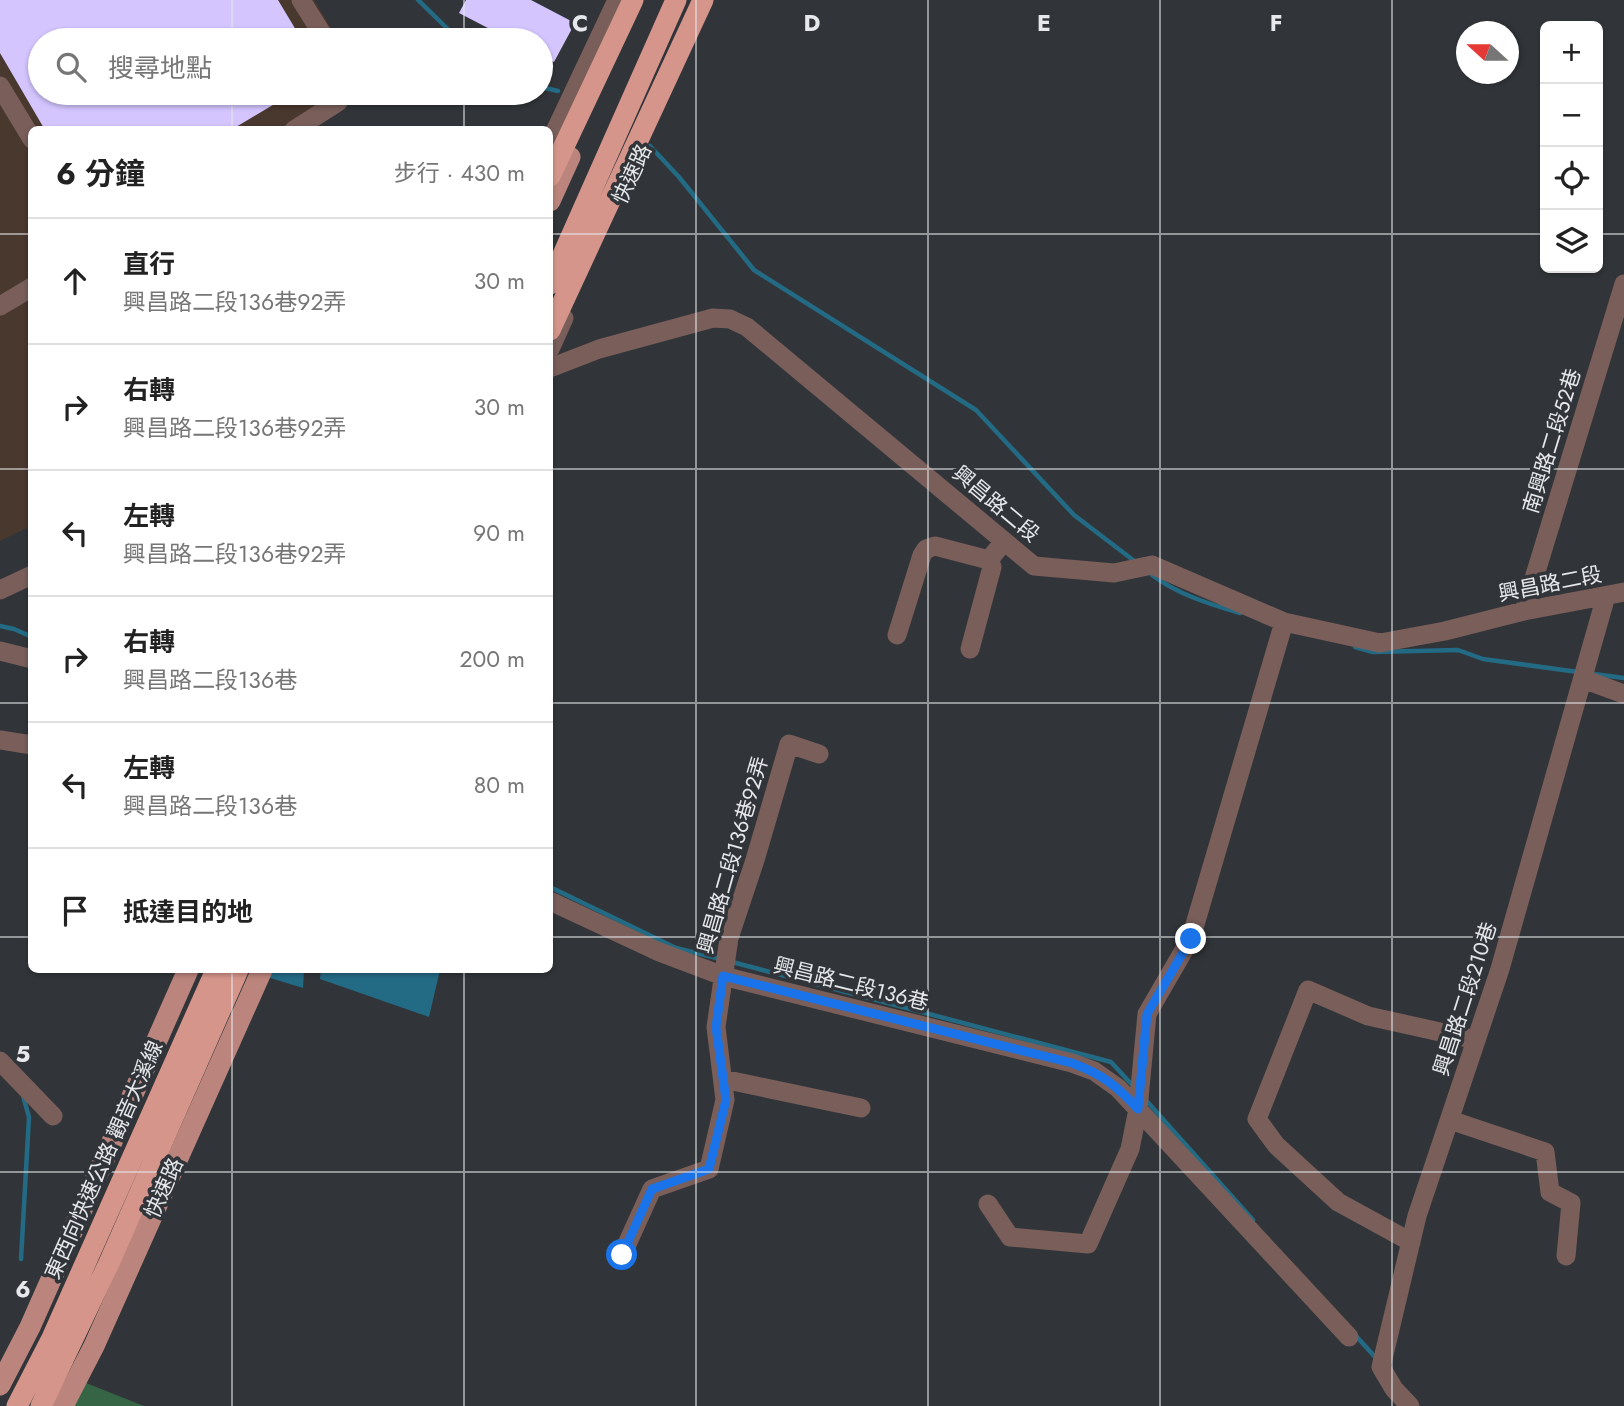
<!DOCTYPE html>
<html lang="zh-TW">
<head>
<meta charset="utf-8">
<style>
	:root { --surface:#fff; --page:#f2f2f2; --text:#222; --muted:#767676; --line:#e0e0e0 }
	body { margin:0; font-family:Jost,"Noto Sans TC",sans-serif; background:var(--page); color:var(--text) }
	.controls { position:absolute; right:21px; top:21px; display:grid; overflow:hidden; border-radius:10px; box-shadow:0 2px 5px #0004 }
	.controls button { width:63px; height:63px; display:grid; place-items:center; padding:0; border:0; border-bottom:2px solid var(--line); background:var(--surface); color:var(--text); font:35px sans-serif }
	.compass { position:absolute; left:1456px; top:21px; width:63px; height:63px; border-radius:50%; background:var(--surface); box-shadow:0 2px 5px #0004; rotate:291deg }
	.stop { position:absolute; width:21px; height:21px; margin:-16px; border:5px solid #1a73e8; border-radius:50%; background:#fff }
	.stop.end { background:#1a73e8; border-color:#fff; box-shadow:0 2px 7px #0008 }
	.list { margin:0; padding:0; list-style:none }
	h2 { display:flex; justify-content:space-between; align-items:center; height:91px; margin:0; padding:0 28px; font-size:30px }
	h2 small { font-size:23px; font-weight:400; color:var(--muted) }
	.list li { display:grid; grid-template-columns:46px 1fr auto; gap:21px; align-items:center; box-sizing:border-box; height:126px; padding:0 28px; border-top:2px solid var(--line) }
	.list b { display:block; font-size:26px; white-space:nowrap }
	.list p { margin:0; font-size:23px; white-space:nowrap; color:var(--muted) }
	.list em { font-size:23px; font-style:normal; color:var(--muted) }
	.icon { flex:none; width:38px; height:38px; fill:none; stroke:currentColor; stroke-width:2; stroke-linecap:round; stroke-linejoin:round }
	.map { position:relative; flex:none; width:1624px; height:1406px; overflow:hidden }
	.search { position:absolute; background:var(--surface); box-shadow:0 2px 5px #0004; left:28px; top:28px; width:525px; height:77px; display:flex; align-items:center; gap:18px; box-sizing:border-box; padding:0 24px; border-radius:38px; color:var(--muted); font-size:26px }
	.panel { position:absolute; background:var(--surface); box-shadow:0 2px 5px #0004; left:28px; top:126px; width:525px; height:847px; border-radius:10px }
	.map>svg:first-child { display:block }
</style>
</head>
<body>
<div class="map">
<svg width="1624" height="1406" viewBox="0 0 1624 1406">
	<rect width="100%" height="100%" fill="#313539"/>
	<path fill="#49382e" d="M0 0H314L338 40H40V93H354L302 129 32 130 31 526 0 541Z"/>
	<path fill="#356545" d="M81 1381 144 1406H70Z"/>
	<path fill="#236b85" d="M270 970H304L303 988 267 977Z
		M321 970H440L429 1017 320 979Z"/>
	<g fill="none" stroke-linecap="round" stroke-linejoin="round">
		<path stroke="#236b85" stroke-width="4.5" d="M418 0 459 40
			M541 87 558 91
			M650 146 679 177 754 270 976 410 1074 515 1137 563
			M1152 575C1177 594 1209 604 1240 613
			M0 626 14 629 32 637
			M1355 647 1373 652 1458 650 1483 659 1578 672
			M1594 674 1624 678
			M550 887 676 948 721 959
			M732 962 1111 1062 1134 1087
			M1144 1098 1253 1220
			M21 1259 29 1117 23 1096
			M1356 1336 1376 1358"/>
	</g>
	<path fill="#d4c5ff" d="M0 0H278L302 40H40V93H293L231 130H45L0 53Z
		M466 0H531L575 23 554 62 541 55V40H511L459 13Z"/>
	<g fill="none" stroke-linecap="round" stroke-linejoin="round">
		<path stroke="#795e5a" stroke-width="19" d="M301 0 326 40
			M0 86 32 139
			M294 130 338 102 343 93
			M550 142 617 0
			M0 306 32 287
			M550 349 564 318
			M550 368 599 349 713 318 730 319 747 327 1034 566 1114 573 1152 565 1284 622 1380 643 1445 631 1524 611 1624 592
			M0 590 32 575
			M1524 611 1624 284
			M897 635 922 555 926 549 935 546 989 560 1004 541
			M970 649 992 567 989 560
			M0 651 32 659
			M1583 679 1624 694
			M0 740 32 745
			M550 901 657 951 723 976 1072 1063 1094 1071 1118 1088 1349 1337
			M0 1061 53 1116
			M723 1079 861 1108
			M1450 1120 1545 1152 1550 1192 1571 1203 1566 1256
			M988 1204 1010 1237 1088 1244 1130 1149 1138 1109 1147 1014 1191 938 1284 622
			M1411 1242 1338 1202 1276 1145 1257 1119 1308 990 1368 1016 1476 1040
			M622 1255 652 1189 709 1169 725 1100 716 1027 729 938 755 860 789 744 819 754
			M1410 1406 1394 1389 1381 1367 1417 1216 1500 969 1606 596"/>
		<path stroke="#bb857d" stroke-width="21" d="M550 201 570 157
			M0 1385 30 1327 188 970
			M63 1406 94 1346 262 970"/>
		<path stroke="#d6958b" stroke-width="21" d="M550 176 633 0
			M550 284 676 0
			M550 330 703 0
			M17 1406 52 1338 216 970
			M41 1406 109 1263 238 970"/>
	</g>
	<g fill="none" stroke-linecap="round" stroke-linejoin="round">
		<path stroke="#1a73e8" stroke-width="9" d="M622 1255 652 1189 709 1169 726 1100 716 1027 723 976 1072 1063C1102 1074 1117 1086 1138 1109L1147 1014 1191 939"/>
	</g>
	<path fill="none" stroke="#e6e8eb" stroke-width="2" stroke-opacity="0.55" d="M232 0V40M464 0V40M696 0V1406M928 0V1406M1160 0V1406M1392 0V1406M232 93V130M464 93V130M0 234H32M550 234H1545M1598 234H1624M0 469H32M550 469H1624M0 703H32M550 703H1624M0 937H32M550 937H1624M232 970V1406M464 970V1406M0 1172H1624"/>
	<g text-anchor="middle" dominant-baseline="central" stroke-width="7" stroke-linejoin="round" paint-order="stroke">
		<g font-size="21" fill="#e6e8eb" stroke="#313539">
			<text transform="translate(632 174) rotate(-65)">快速路</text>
			<text transform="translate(1552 441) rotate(-73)">南興路二段52巷</text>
			<text transform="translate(996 504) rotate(40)">興昌路二段</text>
			<text transform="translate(1550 584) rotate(-11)">興昌路二段</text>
			<text transform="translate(733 855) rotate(-74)">興昌路二段136巷92弄</text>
			<text transform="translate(851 984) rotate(14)">興昌路二段136巷</text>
			<text transform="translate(1465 999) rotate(-72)">興昌路二段210巷</text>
			<text transform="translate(104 1160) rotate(-66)">東西向快速公路 觀音大溪線</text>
			<text transform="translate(164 1188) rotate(-66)">快速路</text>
		</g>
	</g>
	<g font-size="23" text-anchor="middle" font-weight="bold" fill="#e6e8eb" stroke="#313539" stroke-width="7" stroke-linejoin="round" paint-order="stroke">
		<text x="580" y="31">C</text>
		<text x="812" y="31">D</text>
		<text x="1044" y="31">E</text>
		<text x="1276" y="31">F</text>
		<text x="23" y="1062">5</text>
		<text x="23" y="1297">6</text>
	</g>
</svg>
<div class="controls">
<button>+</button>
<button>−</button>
<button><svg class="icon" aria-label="locate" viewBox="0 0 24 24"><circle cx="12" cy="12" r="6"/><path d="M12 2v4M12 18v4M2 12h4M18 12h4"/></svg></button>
<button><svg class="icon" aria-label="layers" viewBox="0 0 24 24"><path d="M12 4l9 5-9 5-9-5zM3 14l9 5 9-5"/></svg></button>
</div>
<svg class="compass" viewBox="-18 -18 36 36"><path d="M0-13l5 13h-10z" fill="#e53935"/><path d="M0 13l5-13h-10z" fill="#767676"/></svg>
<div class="stop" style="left:622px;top:1255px"></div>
<div class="stop end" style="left:1191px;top:939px"></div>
<div class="search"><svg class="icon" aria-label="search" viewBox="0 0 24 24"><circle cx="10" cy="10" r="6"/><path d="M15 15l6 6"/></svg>搜尋地點</div>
<section class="panel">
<h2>6 分鐘<small>步行 · 430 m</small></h2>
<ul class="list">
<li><svg class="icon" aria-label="ahead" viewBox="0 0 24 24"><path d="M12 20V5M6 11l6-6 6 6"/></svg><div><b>直行</b><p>興昌路二段136巷92弄</p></div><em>30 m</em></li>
<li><svg class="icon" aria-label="right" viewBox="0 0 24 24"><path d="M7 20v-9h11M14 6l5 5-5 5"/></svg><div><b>右轉</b><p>興昌路二段136巷92弄</p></div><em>30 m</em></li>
<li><svg class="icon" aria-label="left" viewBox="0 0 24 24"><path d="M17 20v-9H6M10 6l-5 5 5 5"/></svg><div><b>左轉</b><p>興昌路二段136巷92弄</p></div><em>90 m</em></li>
<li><svg class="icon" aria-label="right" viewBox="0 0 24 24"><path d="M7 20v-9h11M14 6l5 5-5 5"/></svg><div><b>右轉</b><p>興昌路二段136巷</p></div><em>200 m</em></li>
<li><svg class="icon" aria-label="left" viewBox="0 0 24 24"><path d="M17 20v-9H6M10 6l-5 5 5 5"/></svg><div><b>左轉</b><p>興昌路二段136巷</p></div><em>80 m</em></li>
<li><svg class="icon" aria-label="arrive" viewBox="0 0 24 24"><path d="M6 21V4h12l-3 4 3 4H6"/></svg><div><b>抵達目的地</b></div></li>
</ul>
</section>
</div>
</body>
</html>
